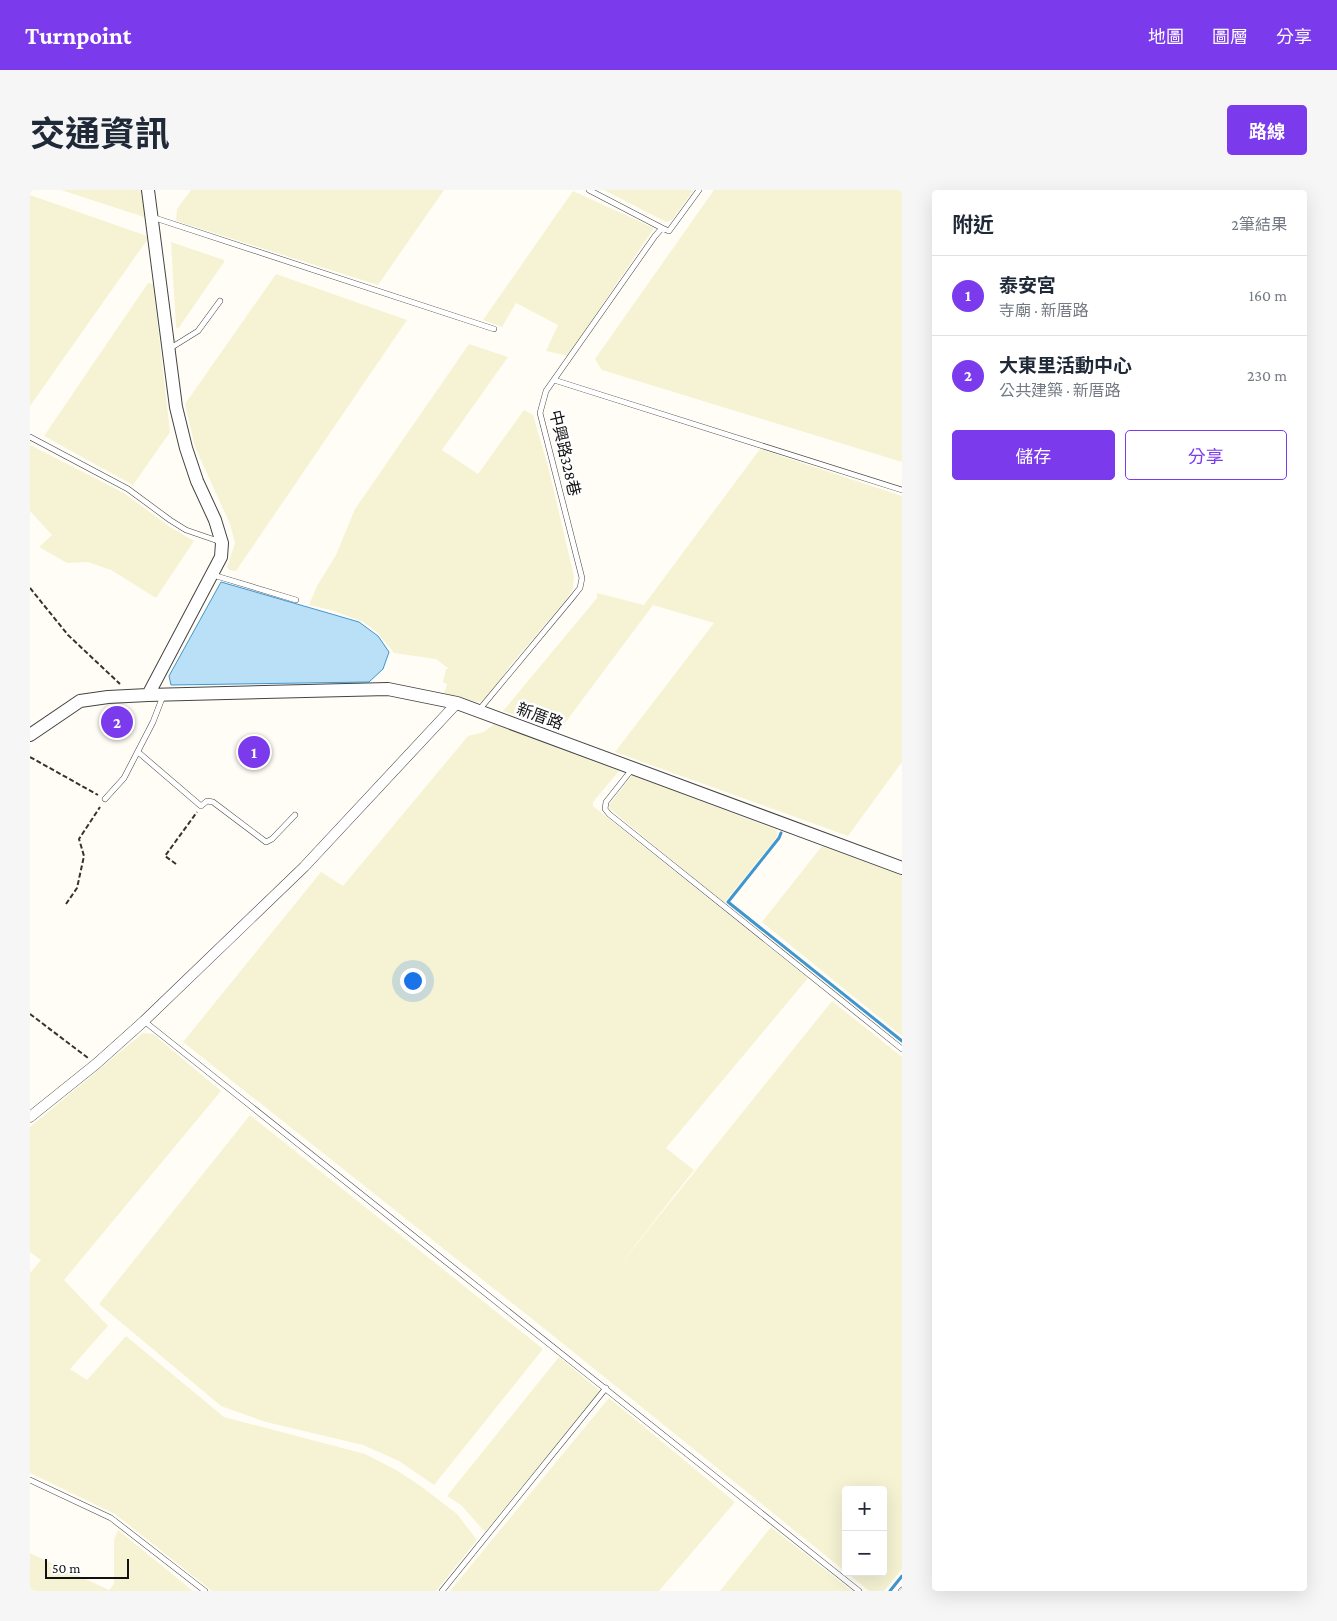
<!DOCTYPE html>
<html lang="zh-TW">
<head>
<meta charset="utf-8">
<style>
	:root { --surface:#fff; --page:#f6f6f7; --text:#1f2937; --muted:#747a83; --line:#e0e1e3; --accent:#7c3aed }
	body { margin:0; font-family:"Crimson Pro","Noto Sans TC",serif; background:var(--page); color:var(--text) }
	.controls { position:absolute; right:15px; bottom:15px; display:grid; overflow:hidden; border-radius:5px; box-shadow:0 5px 20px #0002 }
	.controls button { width:45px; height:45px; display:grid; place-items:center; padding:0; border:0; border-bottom:1px solid var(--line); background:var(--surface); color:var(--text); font:25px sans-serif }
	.scale { position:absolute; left:15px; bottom:12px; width:84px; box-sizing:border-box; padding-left:5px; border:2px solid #111; border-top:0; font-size:14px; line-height:18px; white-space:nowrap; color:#111; -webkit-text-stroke:4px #fff; paint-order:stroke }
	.you { position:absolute; left:382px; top:790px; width:18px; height:18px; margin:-12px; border:4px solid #fff; border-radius:50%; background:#1a73e8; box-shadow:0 0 0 8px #1a73e833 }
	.badge { display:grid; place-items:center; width:32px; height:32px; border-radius:50%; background:var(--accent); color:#fff; font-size:16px; font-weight:700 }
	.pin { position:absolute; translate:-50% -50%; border:2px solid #fff; box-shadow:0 1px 5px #0006 }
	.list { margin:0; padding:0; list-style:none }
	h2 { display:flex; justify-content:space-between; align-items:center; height:65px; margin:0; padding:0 20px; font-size:21px }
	h2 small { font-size:16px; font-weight:400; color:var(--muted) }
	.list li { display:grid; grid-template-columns:32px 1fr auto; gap:15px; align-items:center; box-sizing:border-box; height:80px; padding:0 20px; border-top:1px solid var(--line) }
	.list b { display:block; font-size:19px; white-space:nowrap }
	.list p { margin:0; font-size:16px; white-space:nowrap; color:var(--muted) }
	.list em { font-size:16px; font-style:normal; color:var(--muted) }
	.actions { display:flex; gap:10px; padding:15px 20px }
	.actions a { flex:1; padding:11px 0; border:1px solid var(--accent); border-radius:5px; text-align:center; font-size:18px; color:var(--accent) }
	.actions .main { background:var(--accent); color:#fff }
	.map { position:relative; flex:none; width:872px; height:1401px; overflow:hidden; border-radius:5px }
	header { display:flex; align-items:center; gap:30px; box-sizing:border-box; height:70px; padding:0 25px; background:var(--accent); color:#fff }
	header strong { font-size:24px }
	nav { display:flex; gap:28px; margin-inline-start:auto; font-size:18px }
	.intro { display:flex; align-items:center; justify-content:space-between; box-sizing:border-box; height:120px; padding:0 30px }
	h1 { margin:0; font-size:35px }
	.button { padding:12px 22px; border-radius:5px; background:var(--accent); color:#fff; font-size:18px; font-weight:700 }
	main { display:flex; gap:30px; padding:0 30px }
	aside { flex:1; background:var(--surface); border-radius:5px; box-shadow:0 5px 20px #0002 }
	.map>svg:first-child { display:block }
</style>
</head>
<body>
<header>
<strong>Turnpoint</strong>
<nav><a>地圖</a><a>圖層</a><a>分享</a></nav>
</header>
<div class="intro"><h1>交通資訊</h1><a class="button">路線</a></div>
<main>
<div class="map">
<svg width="872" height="1401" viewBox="0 0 872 1401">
	<rect width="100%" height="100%" fill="#fffdf5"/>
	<path fill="#f6f3d4" d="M31 0H113L117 25 114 27Z
		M161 0H414L348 95 146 31 147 19Z
		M574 0H664L642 30 636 32Z
		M684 0H872V272L572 180 565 169Z
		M543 1 624 38 538 166 516 161 528 135 486 113 472 137 453 130Z
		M0 5 117 46V50L0 216Z
		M141 52 194 70V72L148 139 146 137Z
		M246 84 377 130 206 381 199 380 197 377 205 353 200 334 165 257 155 214Z
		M118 93 123 94 140 242 103 295 14 246Z
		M439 154 478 167 412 260 448 284 494 220 503 225 518 276 544 386 543 399 535 411 479 477 461 503 454 511 447 512 414 504 417 494 413 492 416 479H419L406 469 364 463 347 442 333 432 304 421 279 415 287 396 306 365 325 319Z
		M0 255 94 303 140 337 164 351 126 408 81 380 58 372 37 373 9 357 22 345 0 321Z
		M730 259 872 306V572L818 646 585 562 684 433 623 415 529 541 473 521 567 408V403L614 415Z
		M464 534 589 581 563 612V616L778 788 636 958 664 980 585 1081 802 811 872 867V1379L854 1401H839L816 1382H853V1300H816V1382L516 1140 153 852 291 682 313 696 438 546 454 542Z
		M602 585 747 640V647L694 713 580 619 579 615Z
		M792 656 872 685V846L732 732Z
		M113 843 123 844 191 901 34 1090 78 1136 40 1179 57 1190 96 1146 194 1227 335 1264 368 1281 392 1297 427 1324 447 1350 406 1401H182L85 1324 0 1283V1083L11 1070 0 1062V937Z
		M220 925 513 1159 404 1295 369 1271 333 1255 236 1232 191 1216 69 1114Z
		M529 1167 570 1201 455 1342 431 1315 417 1306Z
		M579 1208 705 1312 629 1401H420Z
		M741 1337 822 1401H690Z
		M88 1340 163 1401H0V1363L79 1400 84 1394V1350Z"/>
	<path fill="#b9e0f7" stroke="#3f96cf" d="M191 392 329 432 348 446 359 462 353 479 339 492 141 495 139 486Z"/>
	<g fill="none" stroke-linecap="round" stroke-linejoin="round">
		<path stroke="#3f96cf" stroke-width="3" d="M751 643 749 648 698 712 872 851
			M860 1401 872 1386"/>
	</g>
	<path fill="#5a524d" d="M75 520H98V543L76 544Z"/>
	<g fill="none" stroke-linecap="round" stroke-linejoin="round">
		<g stroke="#444" stroke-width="6">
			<path id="service" d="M559 0 632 38
				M122 27 464 139
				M139 159 168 141 190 111
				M524 190 872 300
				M0 247 98 299 140 330 156 340 191 352
				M183 385 266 410
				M449 520 542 408 550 398 552 388 510 223 516 201 625 46 632 38 639 41 669 0
				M108 562 171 616 177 611 183 612 236 652 242 649 265 625
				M603 578 576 612 575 619 579 624 872 859
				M75 609 94 588 123 532 133 506
				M114 831 829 1401
				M0 1290 81 1328 175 1401
				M412 1401 576 1198
				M871 1401 872 1400"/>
		</g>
		<g stroke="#444" stroke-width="11">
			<path id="minor" d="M0 927 66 874 114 831 274 677 427 513"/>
		</g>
		<g stroke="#444" stroke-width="14">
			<path id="tertiary" d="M118 505 358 499 427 513 872 678
				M0 545 50 511 78 507 118 505 191 367 192 353 185 330 167 291 156 258 146 217 118 0"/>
		</g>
		<path stroke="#333" stroke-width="2" stroke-dasharray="5 2.5" stroke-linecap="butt" d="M0 398 38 445 90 494
			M0 567 68 605
			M146 674 135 666 167 622
			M36 714 47 698 54 666 49 649 70 617
			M0 824 58 868"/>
		<use href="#service" stroke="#fff" stroke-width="5"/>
		<use href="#minor" stroke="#fff" stroke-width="10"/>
		<use href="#tertiary" stroke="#fff" stroke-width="12"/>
	</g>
	<g text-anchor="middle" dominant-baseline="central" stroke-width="5" stroke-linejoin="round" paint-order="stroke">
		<g font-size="16" fill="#111" stroke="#fff">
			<text transform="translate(535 263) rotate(77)">中興路328巷</text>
			<text transform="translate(510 526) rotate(20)">新厝路</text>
		</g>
	</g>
</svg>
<div class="controls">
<button>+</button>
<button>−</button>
</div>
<div class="scale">50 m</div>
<div class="you"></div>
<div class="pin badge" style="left:224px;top:562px">1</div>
<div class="pin badge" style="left:87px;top:532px">2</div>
</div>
<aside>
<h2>附近<small>2筆結果</small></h2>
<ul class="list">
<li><span class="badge">1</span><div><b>泰安宮</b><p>寺廟 · 新厝路</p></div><em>160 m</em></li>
<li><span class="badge">2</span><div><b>大東里活動中心</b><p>公共建築 · 新厝路</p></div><em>230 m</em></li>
</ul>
<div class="actions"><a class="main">儲存</a><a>分享</a></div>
</aside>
</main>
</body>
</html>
